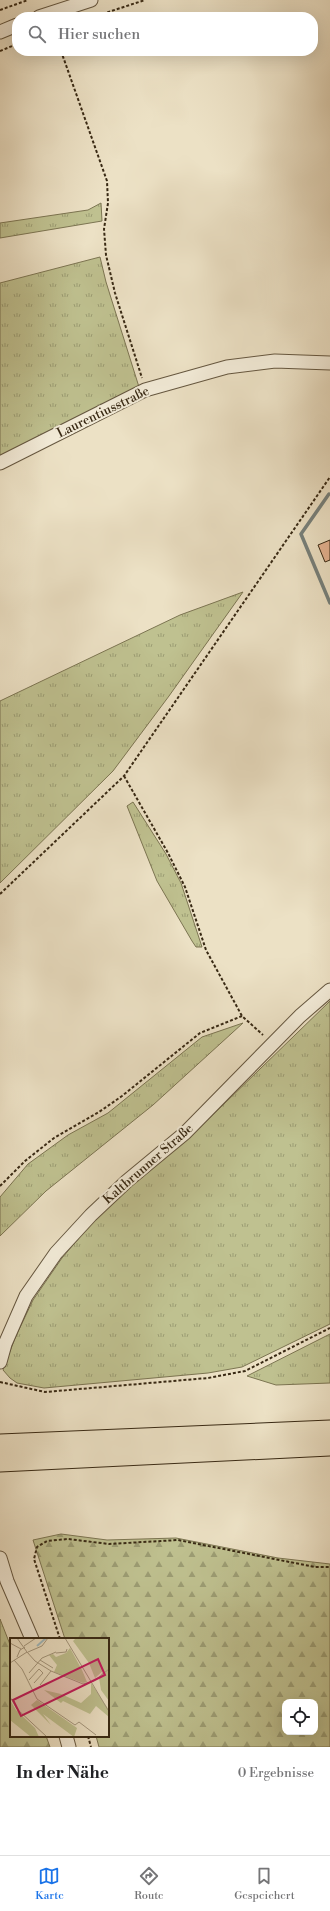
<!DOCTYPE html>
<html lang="de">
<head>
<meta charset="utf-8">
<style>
	:root { --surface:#fff; --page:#f2f2f2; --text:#202124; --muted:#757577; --line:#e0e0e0; --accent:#1a73e8 }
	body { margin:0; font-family:"Libre Bodoni",serif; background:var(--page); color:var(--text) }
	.controls { position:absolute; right:12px; bottom:12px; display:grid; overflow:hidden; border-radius:8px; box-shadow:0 4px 16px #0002 }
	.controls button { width:36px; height:36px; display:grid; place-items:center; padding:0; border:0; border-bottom:1px solid var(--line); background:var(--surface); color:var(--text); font:20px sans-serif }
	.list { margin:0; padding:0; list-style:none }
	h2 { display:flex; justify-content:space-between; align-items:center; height:52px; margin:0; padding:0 16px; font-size:17px }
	h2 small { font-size:13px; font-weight:400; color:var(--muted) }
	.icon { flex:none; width:22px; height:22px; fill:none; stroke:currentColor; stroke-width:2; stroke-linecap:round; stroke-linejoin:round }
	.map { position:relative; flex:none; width:330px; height:1747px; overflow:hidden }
	.search { position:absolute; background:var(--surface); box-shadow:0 4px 16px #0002; left:12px; right:12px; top:12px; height:44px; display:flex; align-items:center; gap:10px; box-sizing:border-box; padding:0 14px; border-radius:16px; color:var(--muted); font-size:15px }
	.sheet { height:108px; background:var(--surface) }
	nav { display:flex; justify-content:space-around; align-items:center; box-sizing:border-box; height:56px; border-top:1px solid var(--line); background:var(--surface); font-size:11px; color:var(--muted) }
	nav a { display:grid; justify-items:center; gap:2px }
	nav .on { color:var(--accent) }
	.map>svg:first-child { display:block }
</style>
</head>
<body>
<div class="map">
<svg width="330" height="1747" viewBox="0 0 330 1747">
	<defs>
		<pattern id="grass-tufts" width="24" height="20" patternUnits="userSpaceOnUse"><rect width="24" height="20" fill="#bfc190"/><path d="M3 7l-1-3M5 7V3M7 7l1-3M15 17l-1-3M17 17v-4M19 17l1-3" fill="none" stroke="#9c9d74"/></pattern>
		<pattern id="forest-firs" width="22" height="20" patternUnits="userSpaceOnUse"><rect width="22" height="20" fill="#bfc190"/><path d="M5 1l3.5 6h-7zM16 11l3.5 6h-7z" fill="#9c9d74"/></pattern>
	</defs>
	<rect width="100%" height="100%" fill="#ece1c5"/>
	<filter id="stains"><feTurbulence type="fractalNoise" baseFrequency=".005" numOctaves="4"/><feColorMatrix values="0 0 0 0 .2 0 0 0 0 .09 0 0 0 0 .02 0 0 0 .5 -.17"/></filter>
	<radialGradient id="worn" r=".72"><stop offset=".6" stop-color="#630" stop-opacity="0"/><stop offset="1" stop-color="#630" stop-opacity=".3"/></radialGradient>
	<path fill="url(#grass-tufts)" stroke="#7c7552" d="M101 203 102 221 0 238V223L88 210Z
		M100 257 106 282 139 387 0 456V283Z
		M243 592 169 696 113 771 0 883V701L180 615Z
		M133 802 166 854 181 883 202 947H196L192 941 157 881 127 806Z
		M330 1001V1324L242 1367 208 1373 44 1388 17 1383 10 1378 3 1370 15 1338 33 1300 62 1258 95 1219 131 1185 191 1136Z
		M243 1023 153 1105 46 1191 0 1236V1197L28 1164 68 1135 108 1113 202 1037Z
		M330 1334V1383L276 1385 247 1376Z"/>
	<path fill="url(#forest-firs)" stroke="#7c7552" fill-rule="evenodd" d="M61 1534 107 1540 176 1538 278 1558 330 1564V1747H99L96 1736H108V1639H65L33 1540ZM285 1702H315V1732H285Z
		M0 1619 11 1647V1736H46L50 1747H0Z"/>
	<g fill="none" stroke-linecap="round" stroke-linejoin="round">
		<path stroke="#76807b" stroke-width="3.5" d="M329 494 301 534 330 603"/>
	</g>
	<path fill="#e5b391" stroke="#382914" d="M330 540V560L325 562 318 545Z"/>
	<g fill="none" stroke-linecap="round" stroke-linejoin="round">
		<g stroke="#655740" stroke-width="15">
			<path id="minor" d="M39 17 91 0
				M0 32 17 25
				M0 463 145 390 227 367 275 361 330 363
				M0 1362 5 1344 26 1296 56 1253 91 1215 127 1181 185 1133 300 1016 330 990
				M0 1558 7 1581 32 1639
				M66 1736 69 1747"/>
		</g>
		<g stroke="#382914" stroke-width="21">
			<path id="highway" d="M0 1444 330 1430
				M0 1462 330 1446"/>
		</g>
		<path stroke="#382914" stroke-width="2" stroke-dasharray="3 2" stroke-linecap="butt" d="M0 10 28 0
			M93 17 145 0
			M0 51 17 44
			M61 51 107 181 108 203 104 229 106 255 115 293 142 378
			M124 776 168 853 185 887 206 950 242 1016 263 1035
			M0 894 124 776 330 477
			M0 1186 25 1161 54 1138 99 1112 122 1096 200 1033 242 1016
			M0 1382 45 1392 208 1378 245 1371 330 1328
			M60 1639 34 1559 37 1547 47 1541 68 1539 109 1544 178 1540 315 1567H330
			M88 1736 91 1747"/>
		<use href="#minor" stroke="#f3ecd9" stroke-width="13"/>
		<use href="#highway" stroke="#ece1c5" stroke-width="19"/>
	</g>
	<g text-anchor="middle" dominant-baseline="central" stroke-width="4" stroke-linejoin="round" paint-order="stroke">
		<g font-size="13" fill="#382914" stroke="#f3ecd9">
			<text transform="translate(103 412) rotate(-26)">Laurentiusstraße</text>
			<text transform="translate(148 1164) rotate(-41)">Kaltbrunner Straße</text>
		</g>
	</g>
	<g transform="translate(10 1638)">
		<rect width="99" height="99" fill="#ece1c5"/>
		<path d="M60 10 72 32 77 44 73 45 44 34 47 27 39 17 43 16 46 19 56 15ZM81 45 99 72V79L86 68 80 76 53 63 51 65 34 52 51 56 71 65 81 56ZM0 62 6 72 25 90 29 99H21L0 82ZM27 62 67 90 64 99 33 76 41 87 21 67Z" fill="#bfc190"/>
		<path d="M66 0H99V63L91 52 89 40 94 32 85 40 79 25 63 3Z" fill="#bfc190"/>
		<path fill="none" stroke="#9fbac0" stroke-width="2" d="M27 8 36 0"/>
		<path fill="none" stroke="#a4977e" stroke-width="1" d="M7 0 17 14M55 0 98 72M0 5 11 11M14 8 26 0M18 14 32 8 38 0M46 15 56 14 57 11M7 19 10 12 15 9M4 22 12 31 27 61 65 87 69 84 86 97M30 22 43 30M0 25 17 14 25 23 41 33 73 46 84 43 99 31M19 35 32 20 46 14M21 40 19 42 29 31 33 35 24 45 25 44M31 46 30 47 41 33M0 59 7 71 37 99"/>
		<path fill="#c2185b" fill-opacity="0.15" stroke="#c2185b" stroke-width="2" d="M88 21 95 37 11 78 3 62Z"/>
		<rect width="99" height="99" fill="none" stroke="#382914" stroke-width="2"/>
	</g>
	<rect width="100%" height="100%" filter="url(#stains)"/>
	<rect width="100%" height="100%" fill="url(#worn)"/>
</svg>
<div class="controls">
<button><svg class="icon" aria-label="locate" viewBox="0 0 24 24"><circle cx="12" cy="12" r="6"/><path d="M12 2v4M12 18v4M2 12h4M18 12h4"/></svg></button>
</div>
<div class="search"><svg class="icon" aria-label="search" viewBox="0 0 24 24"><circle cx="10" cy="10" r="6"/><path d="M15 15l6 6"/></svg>Hier suchen</div>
</div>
<section class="sheet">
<h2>In der Nähe<small>0 Ergebnisse</small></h2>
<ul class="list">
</ul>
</section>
<nav>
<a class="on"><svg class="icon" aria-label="map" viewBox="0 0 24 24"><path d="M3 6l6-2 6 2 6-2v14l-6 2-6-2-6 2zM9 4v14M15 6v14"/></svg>Karte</a>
<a><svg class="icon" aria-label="directions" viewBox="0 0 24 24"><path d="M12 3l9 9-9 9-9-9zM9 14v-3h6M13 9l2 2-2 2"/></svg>Route</a>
<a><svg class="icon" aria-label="saved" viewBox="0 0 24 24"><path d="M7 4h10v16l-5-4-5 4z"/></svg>Gespeichert</a>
</nav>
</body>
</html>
